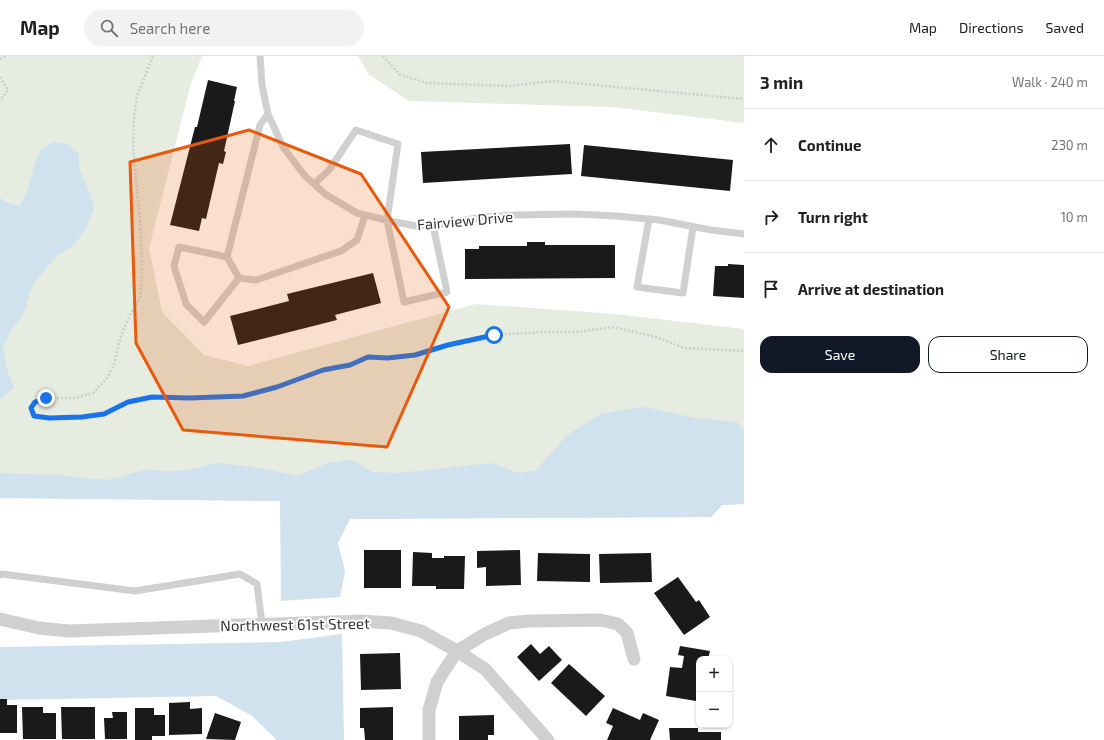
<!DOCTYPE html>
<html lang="en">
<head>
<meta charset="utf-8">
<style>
	:root { --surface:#fff; --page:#f2f2f2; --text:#202124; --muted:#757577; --line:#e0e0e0; --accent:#111827 }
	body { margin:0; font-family:"Exo 2",sans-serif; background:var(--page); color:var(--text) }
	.controls { position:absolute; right:12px; bottom:12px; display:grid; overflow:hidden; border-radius:8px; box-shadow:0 1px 3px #0004 }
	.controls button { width:36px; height:36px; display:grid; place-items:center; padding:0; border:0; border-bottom:1px solid var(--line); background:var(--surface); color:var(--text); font:20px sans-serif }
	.stop { position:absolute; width:12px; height:12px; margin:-9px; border:3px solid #1a73e8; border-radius:50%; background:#fff }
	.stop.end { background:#1a73e8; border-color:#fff; box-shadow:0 1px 4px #0008 }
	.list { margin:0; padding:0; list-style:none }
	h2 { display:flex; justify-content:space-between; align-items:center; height:52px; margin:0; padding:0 16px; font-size:17px }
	h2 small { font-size:13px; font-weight:400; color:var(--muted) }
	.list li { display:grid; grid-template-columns:26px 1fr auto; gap:12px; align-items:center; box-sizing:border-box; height:72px; padding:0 16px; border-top:1px solid var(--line) }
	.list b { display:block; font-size:15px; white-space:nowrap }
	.list em { font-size:13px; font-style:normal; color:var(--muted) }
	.actions { display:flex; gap:8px; padding:12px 16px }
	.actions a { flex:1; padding:9px 0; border:1px solid var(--accent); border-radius:12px; text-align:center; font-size:14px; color:var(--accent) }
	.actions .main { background:var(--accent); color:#fff }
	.icon { flex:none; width:22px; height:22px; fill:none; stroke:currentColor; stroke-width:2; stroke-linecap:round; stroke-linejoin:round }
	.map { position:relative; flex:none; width:744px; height:684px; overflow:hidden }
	header { display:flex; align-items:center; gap:24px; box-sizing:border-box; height:56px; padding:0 20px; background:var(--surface); border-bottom:1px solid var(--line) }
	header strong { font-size:19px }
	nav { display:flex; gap:22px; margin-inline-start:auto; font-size:14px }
	.search { width:280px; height:36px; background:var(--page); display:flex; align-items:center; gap:10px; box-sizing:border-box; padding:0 14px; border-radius:22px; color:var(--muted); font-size:15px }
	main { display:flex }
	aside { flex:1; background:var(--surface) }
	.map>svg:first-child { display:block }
</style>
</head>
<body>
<header>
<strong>Map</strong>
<div class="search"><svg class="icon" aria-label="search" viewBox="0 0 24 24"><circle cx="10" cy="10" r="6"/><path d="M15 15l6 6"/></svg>Search here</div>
<nav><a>Map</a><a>Directions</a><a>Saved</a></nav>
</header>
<main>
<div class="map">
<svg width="744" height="684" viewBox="0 0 744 684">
	<rect width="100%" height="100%" fill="#fff"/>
	<path fill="#e6ecdf" d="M0 0H202L191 27 149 192 162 256 204 299 248 310 476 248 615 258 744 273V448L722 449 711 461 350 463 280 445 0 442Z
		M358 0H744V67L612 51 409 45 368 18Z"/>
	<path fill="#cfe2ee" d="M53 86 67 88 79 98V113L89 135 94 152 86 173 74 189 57 200 33 228 24 257 11 275 3 291 7 314 14 332 0 343V141L3 145 20 150 27 135 35 107 41 93Z
		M644 351 696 362 737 366 744 376V448L722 449 711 461 350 463 338 487 345 515 340 541 281 545 280 445 0 442V417L59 419 106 424 145 414 181 415 217 407 262 412 297 420 327 407 353 404 372 416 398 417 491 407 519 417 536 414 567 379 602 357Z
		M342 578 344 684H276L275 682 251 659 216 640 0 644V591L281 586Z"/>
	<path fill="#1a1a1a" d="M208 24 237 31 234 45H235L224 95 226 96 223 108 219 107 206 163 202 162 199 175 170 169 195 71H197Z
		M570 88 572 118 423 127 421 96Z
		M584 89 733 104 730 135 581 120Z
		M527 186H545V189H615V222L465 223V193H479V190H527Z
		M728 208 744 209V242L713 240 715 210H728Z
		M373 217 381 247 335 259 337 264 238 289 230 260 289 245 287 238Z
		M364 494H401V532H364Z
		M520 494 521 529 486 530V511L477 512V495Z
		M413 496 432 497V502H444V500H465L464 533H436V530H412Z
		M538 497 590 498V526L537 525Z
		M651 497 652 526 600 527 599 498Z
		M678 521 696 546 699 544 710 561 684 579 654 537Z
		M531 588 540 598 549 590 562 604 539 625 517 601Z
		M680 590 710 595 708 603H699V628L696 645 666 640 670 611 682 612 684 600 678 599Z
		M400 597 401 633 361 634 360 598Z
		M569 608 605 640 586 660 551 627Z
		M0 643H7V649H17V677H0Z
		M190 646V653L202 652V678L169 679V647Z
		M22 651H43V657H56V683H23Z
		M61 651H95V683H62Z
		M393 651V684H365L364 672H360V652Z
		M135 652H154V659H165V680H152V684H135Z
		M613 652 640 664 643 657 659 664 650 684H607L613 670 606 667Z
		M112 656H127V683H105L104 662H113Z
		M215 657 241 666 235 684 206 683Z
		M494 659V679H488V684H459V660Z
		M669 672H698V676H721V684H670Z"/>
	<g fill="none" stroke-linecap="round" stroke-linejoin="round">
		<path stroke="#cdcdcd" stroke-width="2.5" stroke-dasharray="2 2" stroke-linecap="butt" d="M153 0 137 40 134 61 133 90 140 164 142 214 140 242 128 263 120 283 114 309 106 323 93 337 75 342H46L35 346 31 352 34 360 49 362 82 361 104 358 128 346 152 341 190 342 243 340 277 331 323 314 350 309 368 301 388 302 415 299 448 289 494 279 541 276H577L613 271 656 281 684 292 744 295
			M383 0 399 18 426 27 509 30 553 25 744 43
			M0 3 6 0
			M0 21 8 34 0 45"/>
		<path stroke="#d0d0d0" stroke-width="7" d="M260 0 262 29 268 58 283 91 305 120 314 128 325 138 357 157 390 165 416 170 443 168 482 161 515 159 574 158 616 160 659 164 711 174 744 178
			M268 58 260 69 227 201 239 222 256 224 341 195 357 184 365 159
			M314 128 329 114 356 74 398 88 387 164 404 246 447 236 433 169
			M649 163 637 231 683 237 693 171
			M227 201 179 191 174 210 186 248 204 266 239 222
			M0 519 2 518 135 535 240 518 257 528 262 568"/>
		<path stroke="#d0d0d0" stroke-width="13" d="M0 563 39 572 69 575 361 565 391 567 421 575 457 595 485 613 548 684
			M429 684V654L437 626 457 595 485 578 509 567 529 565 600 564 618 568 627 577 634 603"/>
	</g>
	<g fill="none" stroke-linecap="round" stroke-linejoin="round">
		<path stroke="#1a73e8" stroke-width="5" d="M46 342 35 346 31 352 34 360 49 362 82 361 104 358 128 346 152 341 190 342 243 340 277 331 323 314 350 309 368 301 388 302 415 299 448 289 494 279"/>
	</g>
	<path fill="#e8590c" fill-opacity="0.2" stroke="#e8590c" stroke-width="3" stroke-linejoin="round" d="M249 74 361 118 449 251 387 391 183 374 136 287 130 106Z"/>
	<g text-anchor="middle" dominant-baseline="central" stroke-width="4" stroke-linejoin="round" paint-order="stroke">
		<g font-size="15" fill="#333" stroke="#fff">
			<text transform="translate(465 164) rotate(-5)">Fairview Drive</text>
			<text transform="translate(295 568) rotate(-1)">Northwest 61st Street</text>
		</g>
	</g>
</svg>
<div class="controls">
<button>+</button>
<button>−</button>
</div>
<div class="stop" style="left:494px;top:279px"></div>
<div class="stop end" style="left:46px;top:342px"></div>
</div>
<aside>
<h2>3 min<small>Walk · 240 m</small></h2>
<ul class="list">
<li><svg class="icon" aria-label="ahead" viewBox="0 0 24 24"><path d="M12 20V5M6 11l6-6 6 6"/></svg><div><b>Continue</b></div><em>230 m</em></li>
<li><svg class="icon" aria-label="right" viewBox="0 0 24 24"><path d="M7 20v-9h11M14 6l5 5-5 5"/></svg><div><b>Turn right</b></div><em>10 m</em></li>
<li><svg class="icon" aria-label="arrive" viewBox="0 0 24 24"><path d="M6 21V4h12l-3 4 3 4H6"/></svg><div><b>Arrive at destination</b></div></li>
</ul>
<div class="actions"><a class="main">Save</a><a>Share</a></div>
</aside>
</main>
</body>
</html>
